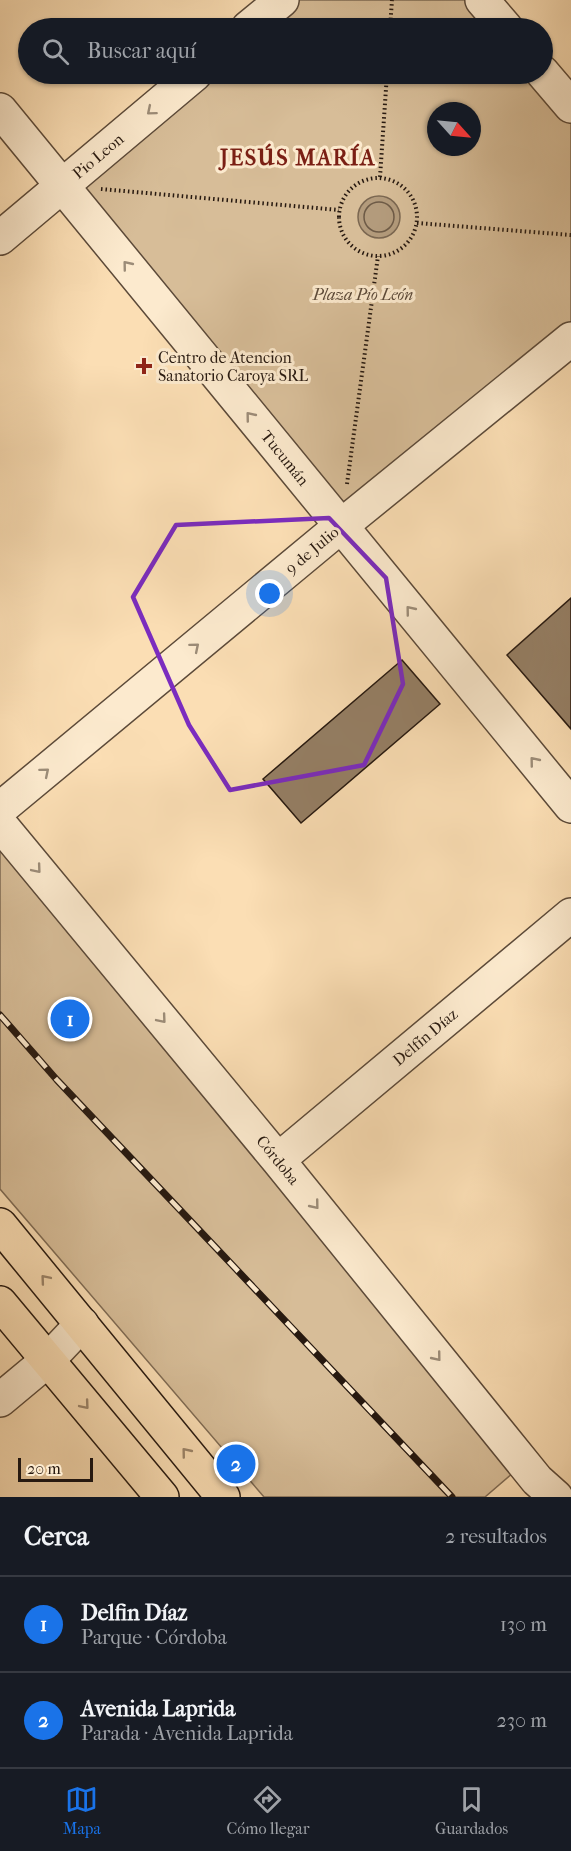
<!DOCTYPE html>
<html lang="es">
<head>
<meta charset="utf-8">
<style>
	:root { --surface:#171b24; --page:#20242c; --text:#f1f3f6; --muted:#9ea1a6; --line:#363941; --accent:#1a73e8 }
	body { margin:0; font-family:"IM FELL French Canon",serif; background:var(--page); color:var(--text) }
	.compass { position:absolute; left:427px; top:102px; width:54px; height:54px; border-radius:50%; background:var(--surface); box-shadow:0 2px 4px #0004; rotate:117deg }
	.scale { position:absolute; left:18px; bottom:15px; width:75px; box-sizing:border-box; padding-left:6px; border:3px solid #271910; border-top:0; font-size:16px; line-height:21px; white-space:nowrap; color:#271910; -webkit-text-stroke:4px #fceace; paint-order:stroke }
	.you { position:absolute; left:270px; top:594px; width:21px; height:21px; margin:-15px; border:4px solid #fff; border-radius:50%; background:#1a73e8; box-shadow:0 0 0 9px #1a73e833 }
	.badge { display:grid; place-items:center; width:39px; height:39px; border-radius:50%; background:var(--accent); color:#fff; font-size:20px; font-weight:700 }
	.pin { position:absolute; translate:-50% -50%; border:3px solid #fff; box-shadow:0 2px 6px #0006 }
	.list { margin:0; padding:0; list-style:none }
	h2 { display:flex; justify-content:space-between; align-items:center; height:78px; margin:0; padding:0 24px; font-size:26px }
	h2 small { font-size:20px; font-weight:400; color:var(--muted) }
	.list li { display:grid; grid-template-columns:39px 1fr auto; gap:18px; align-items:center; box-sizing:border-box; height:96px; padding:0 24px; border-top:2px solid var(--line) }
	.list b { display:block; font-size:22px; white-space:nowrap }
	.list p { margin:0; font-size:20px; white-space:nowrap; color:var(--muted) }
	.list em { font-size:20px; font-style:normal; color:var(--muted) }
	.icon { flex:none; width:33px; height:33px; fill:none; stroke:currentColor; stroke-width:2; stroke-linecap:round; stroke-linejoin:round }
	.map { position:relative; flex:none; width:571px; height:1497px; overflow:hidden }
	.search { position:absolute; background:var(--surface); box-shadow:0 2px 4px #0004; left:18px; right:18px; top:18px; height:66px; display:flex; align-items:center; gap:15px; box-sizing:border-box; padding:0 21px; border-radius:33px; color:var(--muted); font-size:22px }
	.sheet { height:270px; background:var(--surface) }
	nav { display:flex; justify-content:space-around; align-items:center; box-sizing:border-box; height:84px; border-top:2px solid var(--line); background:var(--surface); font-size:16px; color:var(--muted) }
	nav a { display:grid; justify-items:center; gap:3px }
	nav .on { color:var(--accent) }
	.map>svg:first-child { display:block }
</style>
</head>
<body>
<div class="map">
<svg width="571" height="1497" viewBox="0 0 571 1497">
	<rect width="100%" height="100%" fill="#fbdeb4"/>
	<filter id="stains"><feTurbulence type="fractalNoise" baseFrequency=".00333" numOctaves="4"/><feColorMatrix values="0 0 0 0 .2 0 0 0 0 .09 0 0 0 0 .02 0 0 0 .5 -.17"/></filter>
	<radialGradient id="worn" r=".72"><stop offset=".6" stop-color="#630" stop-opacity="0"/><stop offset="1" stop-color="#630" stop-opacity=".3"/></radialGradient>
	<path fill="#d7bd98" stroke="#7f6b54" stroke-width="1.5" fill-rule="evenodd" d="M282 0H482L506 28H248Z
		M195 74H542L571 106V339L341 526 62 186ZM436 111H472V147H436Z
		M0 850 514 1472 485 1497H264L0 1189Z"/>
	<path fill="#b39b7c" stroke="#7b6751" stroke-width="1.5" d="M358 217a21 21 0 1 1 42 0a21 21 0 1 1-42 0Z"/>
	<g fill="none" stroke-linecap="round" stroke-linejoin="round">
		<path stroke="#6d5a46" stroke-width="1.5" d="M364 217a15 15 0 1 1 30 0a15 15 0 1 1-30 0Z"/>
	</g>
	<path fill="#957f65" stroke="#271910" stroke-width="1.5" d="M571 598V729L507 655Z
		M402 660 440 704 301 823 263 779Z"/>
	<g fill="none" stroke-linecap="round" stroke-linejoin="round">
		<g stroke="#5c4a39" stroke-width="36">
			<path id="minor" d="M482 0 506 28
				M248 28 282 0
				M542 72 571 106
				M0 110 571 806
				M0 238 195 74
				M0 809 341 526 571 339
				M0 824 278 1160 537 1480 556 1497
				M278 1160 571 915
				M0 1400 48 1360 82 1324"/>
		</g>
		<g stroke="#271910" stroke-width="36">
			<path id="major" d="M0 1225 223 1497
				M0 1303 162 1497"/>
		</g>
		<path stroke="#271910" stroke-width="4" stroke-dasharray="1.5 3" stroke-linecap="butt" d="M390 28 392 0
			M380 177 387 74
			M339 217a39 39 0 1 1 78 0a39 39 0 1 1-78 0Z
			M101 189 339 210
			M417 223 571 235
			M347 484 378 256"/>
		<use href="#minor" stroke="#fceace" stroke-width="33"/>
		<use href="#major" stroke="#fbdeb4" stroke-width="33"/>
		<g stroke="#271910" stroke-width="7">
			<path id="rail" d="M0 1015 57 1080 452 1497"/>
		</g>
		<use href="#rail" stroke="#fceace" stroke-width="4.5" stroke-dasharray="14" stroke-linecap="butt"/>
	</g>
	<defs><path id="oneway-chevron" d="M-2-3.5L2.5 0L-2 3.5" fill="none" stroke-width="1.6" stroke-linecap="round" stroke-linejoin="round" transform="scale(1.5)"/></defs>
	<g stroke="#9c8c78">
		<use href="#oneway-chevron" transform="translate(151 111) rotate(140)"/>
		<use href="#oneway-chevron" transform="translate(127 265) rotate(-129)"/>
		<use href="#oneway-chevron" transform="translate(250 416) rotate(-129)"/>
		<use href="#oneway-chevron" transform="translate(410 610) rotate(-129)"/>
		<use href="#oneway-chevron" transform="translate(195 647) rotate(-40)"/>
		<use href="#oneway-chevron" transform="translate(534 761) rotate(-129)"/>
		<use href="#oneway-chevron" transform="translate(45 772) rotate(-40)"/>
		<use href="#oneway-chevron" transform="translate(37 869) rotate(50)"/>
		<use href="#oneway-chevron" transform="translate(162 1019) rotate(50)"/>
		<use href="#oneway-chevron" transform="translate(315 1205) rotate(51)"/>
		<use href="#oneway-chevron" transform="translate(437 1357) rotate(51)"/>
	</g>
	<g stroke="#9c856a">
		<use href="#oneway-chevron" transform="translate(45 1279) rotate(-130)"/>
		<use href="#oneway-chevron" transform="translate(85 1405) rotate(50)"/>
		<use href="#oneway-chevron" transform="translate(186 1452) rotate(-129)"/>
	</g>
	<path fill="none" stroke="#7b2cbf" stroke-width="4.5" stroke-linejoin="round" d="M329 518 386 578 403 684 364 765 230 790 189 725 133 597 176 525Z"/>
	<path fill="#8f2418" stroke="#fceace" stroke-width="2" d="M141 357h6v6h6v6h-6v6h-6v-6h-6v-6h6z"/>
	<g text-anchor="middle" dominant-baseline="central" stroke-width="6" stroke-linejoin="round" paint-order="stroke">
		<g font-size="16" fill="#271910" stroke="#fceace">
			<text transform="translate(98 156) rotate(-40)">Pio Leon</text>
			<text transform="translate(285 458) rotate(51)">Tucumán</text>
			<text transform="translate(312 550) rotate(-40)">9 de Julio</text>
			<text transform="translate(425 1037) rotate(-40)">Delfín Díaz</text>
			<text transform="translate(278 1160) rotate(51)">Córdoba</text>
		</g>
		<g font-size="16" font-style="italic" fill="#5c4a39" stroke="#fceace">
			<text x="363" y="294">Plaza Pío León</text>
		</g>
		<g font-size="16" fill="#271910" stroke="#fceace" text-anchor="start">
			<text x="158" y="357">Centro de Atencion<tspan x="158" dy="18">Sanatorio Caroya SRL</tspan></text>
		</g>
		<g font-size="22" font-weight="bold" letter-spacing="1.5" fill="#7a1f14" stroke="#fceace">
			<text x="298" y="158">JESÚS MARÍA</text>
		</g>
	</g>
	<rect width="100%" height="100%" filter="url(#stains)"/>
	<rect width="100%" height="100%" fill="url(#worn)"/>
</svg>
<svg class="compass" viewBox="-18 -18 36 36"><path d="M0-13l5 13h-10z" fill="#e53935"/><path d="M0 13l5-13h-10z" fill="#9ea1a6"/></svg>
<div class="scale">20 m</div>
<div class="you"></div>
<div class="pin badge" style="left:70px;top:1019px">1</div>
<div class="pin badge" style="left:236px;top:1464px">2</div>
<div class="search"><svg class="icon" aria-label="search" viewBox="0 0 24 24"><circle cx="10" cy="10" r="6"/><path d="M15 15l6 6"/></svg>Buscar aquí</div>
</div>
<section class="sheet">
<h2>Cerca<small>2 resultados</small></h2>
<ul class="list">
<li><span class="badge">1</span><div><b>Delfin Díaz</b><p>Parque · Córdoba</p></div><em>130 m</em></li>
<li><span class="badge">2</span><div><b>Avenida Laprida</b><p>Parada · Avenida Laprida</p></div><em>230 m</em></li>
</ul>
</section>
<nav>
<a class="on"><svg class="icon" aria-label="map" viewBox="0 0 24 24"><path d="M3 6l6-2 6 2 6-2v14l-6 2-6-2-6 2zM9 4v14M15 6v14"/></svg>Mapa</a>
<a><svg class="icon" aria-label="directions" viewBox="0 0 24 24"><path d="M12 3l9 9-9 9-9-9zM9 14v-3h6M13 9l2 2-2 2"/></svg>Cómo llegar</a>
<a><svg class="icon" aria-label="saved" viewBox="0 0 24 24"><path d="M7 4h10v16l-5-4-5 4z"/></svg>Guardados</a>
</nav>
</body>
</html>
